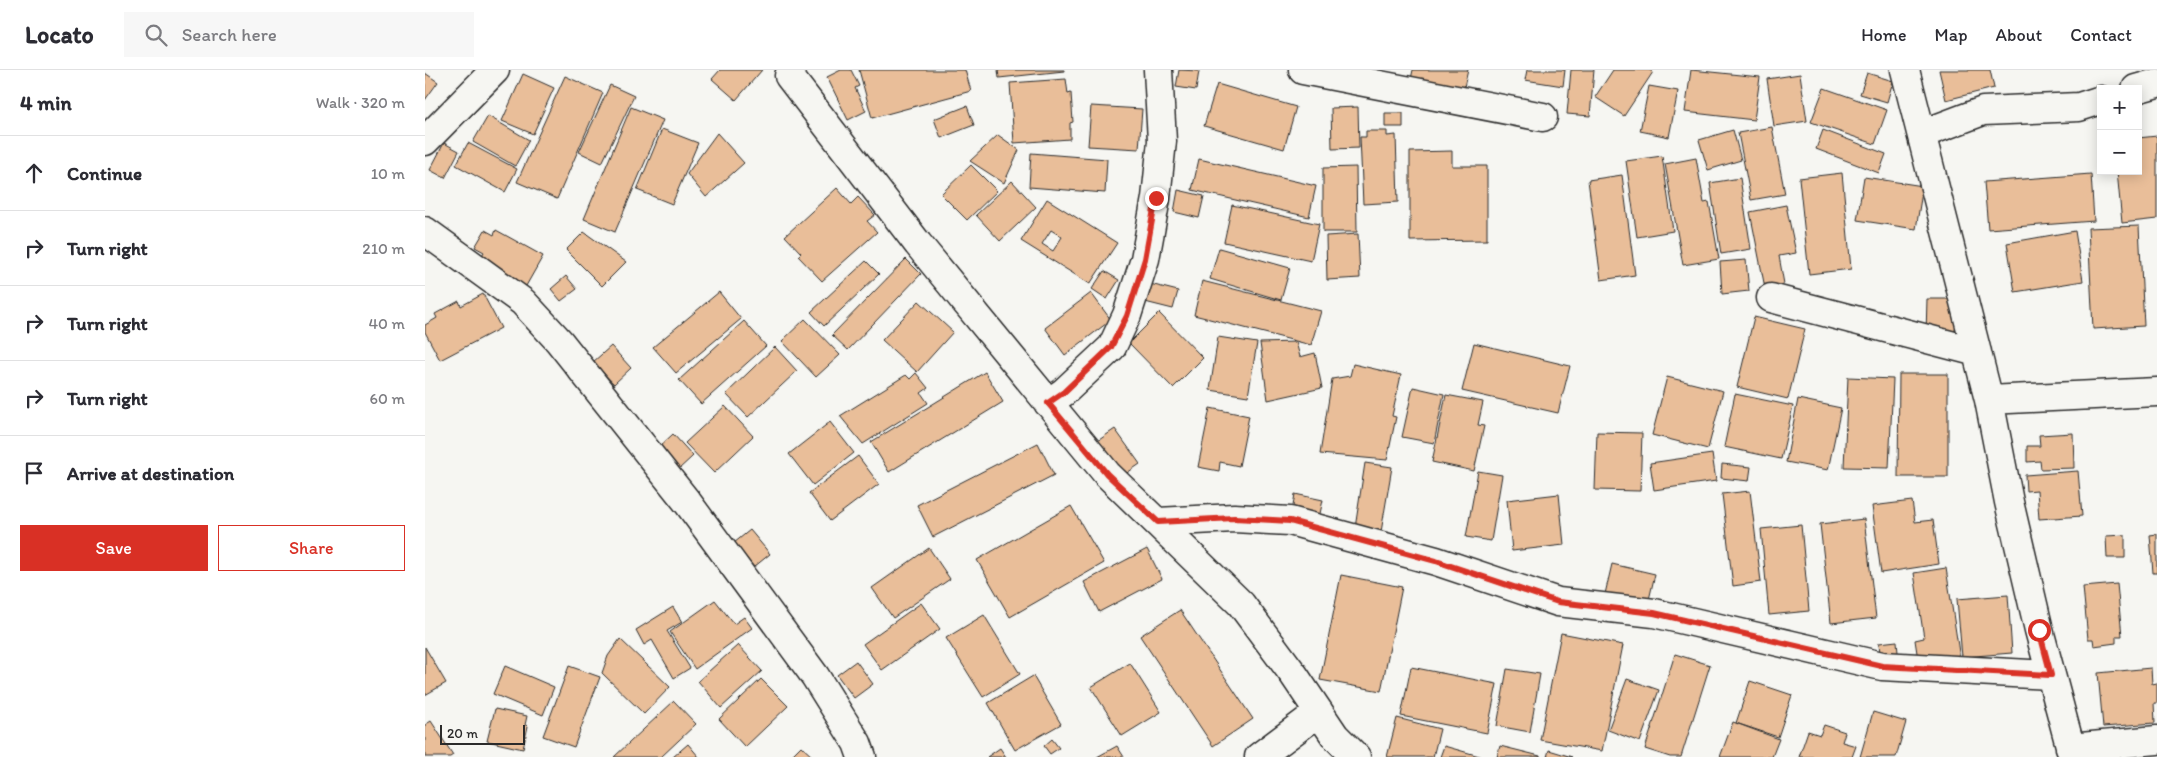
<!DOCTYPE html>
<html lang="en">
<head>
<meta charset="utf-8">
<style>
	:root { --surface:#fff; --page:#f7f7f7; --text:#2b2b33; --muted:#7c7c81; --line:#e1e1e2; --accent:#d93025 }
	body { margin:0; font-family:Itim,sans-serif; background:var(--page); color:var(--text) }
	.controls { position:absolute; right:15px; top:15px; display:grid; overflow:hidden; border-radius:0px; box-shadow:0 2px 12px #0003 }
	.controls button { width:45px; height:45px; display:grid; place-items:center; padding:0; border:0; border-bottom:1px solid var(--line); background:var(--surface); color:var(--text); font:25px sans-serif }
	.scale { position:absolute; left:15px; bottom:12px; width:85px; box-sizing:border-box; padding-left:5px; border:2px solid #2b2b2b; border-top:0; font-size:14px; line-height:18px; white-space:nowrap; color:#2b2b2b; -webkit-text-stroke:4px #f6f6f2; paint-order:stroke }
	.stop { position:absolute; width:15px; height:15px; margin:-11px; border:4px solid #d93025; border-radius:50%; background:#fff }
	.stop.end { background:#d93025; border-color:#fff; box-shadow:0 1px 5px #0008 }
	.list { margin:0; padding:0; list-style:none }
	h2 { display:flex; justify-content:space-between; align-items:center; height:65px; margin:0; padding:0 20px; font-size:21px }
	h2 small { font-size:16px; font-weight:400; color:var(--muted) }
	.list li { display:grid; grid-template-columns:32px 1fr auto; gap:15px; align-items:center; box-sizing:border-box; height:75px; padding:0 20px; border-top:1px solid var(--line) }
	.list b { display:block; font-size:19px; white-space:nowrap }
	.list em { font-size:16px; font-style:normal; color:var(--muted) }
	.actions { display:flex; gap:10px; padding:15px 20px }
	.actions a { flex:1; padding:11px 0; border:1px solid var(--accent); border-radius:0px; text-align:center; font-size:18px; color:var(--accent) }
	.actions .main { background:var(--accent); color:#fff }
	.icon { flex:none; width:28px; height:28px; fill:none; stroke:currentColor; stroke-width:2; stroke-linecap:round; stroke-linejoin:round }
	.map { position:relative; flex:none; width:1732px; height:687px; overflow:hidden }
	header { display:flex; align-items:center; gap:30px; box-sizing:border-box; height:70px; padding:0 25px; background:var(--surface); border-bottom:1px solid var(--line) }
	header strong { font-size:24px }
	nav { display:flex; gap:28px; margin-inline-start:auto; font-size:18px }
	.search { width:350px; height:45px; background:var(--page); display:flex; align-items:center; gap:12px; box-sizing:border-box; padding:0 18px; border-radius:0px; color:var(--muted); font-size:19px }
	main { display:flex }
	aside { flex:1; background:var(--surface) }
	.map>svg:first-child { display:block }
</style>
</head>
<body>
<header>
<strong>Locato</strong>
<div class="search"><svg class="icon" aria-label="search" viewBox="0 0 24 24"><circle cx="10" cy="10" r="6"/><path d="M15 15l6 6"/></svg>Search here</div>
<nav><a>Home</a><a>Map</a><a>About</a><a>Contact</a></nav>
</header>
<main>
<aside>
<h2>4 min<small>Walk · 320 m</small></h2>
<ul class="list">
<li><svg class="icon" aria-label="ahead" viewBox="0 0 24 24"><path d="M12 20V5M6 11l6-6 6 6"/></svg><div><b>Continue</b></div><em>10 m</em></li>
<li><svg class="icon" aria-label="right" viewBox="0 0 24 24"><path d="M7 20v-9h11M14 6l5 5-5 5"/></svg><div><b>Turn right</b></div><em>210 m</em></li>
<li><svg class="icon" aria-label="right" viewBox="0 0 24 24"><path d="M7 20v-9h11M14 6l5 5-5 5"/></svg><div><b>Turn right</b></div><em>40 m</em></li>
<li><svg class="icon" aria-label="right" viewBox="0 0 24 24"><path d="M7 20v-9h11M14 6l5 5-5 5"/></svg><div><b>Turn right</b></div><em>60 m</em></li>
<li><svg class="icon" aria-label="arrive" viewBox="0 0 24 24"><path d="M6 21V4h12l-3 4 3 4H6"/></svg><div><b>Arrive at destination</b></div></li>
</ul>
<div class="actions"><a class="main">Save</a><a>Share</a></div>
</aside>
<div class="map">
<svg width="1732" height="687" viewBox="0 0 1732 687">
	<rect width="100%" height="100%" fill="#f6f6f2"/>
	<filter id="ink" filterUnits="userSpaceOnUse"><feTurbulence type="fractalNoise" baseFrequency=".02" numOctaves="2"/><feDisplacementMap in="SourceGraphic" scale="10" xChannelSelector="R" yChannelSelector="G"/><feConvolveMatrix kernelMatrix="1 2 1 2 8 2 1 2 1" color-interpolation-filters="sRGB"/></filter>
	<g filter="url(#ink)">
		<path fill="#e9be99" stroke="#2b2b2b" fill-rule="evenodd" d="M295 0H337L311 30 287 9Z
			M416 0H426L434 16 430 18 441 41 423 50 402 7Z
			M434 0H540L546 21 447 48Z
			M573 0H639V1L574 8Z
			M754 0 774 1 771 20 751 17Z
			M988 0H1043L1038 21 986 9Z
			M1102 0H1140L1138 16 1100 10Z
			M1146 0H1169L1165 46 1142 44Z
			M1188 0H1224L1228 2 1199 46 1170 27Z
			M1266 0 1335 7 1329 50 1260 42Z
			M1514 0H1565L1569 18 1521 30Z
			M0 3 13 12 0 30Z
			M1442 3 1468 11 1462 32 1435 24Z
			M98 4 129 18 108 64 77 51Z
			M1375 4 1382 51 1349 56 1342 9Z
			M140 6 178 23 132 129 92 112Z
			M641 9 643 24 646 23 648 52 645 53V69L589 73 585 13Z
			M792 14 871 37 859 79 779 56Z
			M185 15 209 26 177 93 154 82Z
			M1224 16 1253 21 1244 67 1215 61Z
			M1399 18 1462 40 1450 74 1386 52Z
			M542 36 549 55 516 68 509 49Z
			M666 36 717 39 714 79 663 76Z
			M206 37 238 50 190 162 159 149Z
			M933 37 934 78 907 79 906 38Z
			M960 43H978V57H960Z
			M63 46 104 70 90 96 48 72Z
			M1347 57 1360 124 1326 130 1313 63Z
			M237 59 273 73 247 134 212 120Z
			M1308 60 1316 90 1283 100 1274 70Z
			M1398 60 1461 84 1454 103 1391 79Z
			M941 61H962V66L971 65 973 132 938 134 935 67H941Z
			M292 63 319 93 281 127 262 104Z
			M573 65 594 80 579 113 545 91Z
			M1732 66V149L1697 153 1692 101H1713V68Z
			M19 73 34 81 20 108 5 100Z
			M43 73 92 99 80 122 31 95Z
			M1027 81V96H1062V170L985 171V82Z
			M606 83 682 89 680 123 604 117Z
			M1237 86 1248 161 1212 167 1201 91Z
			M1271 88 1279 133 1284 132 1294 189 1258 195 1240 94Z
			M774 89 891 116 884 147 767 120Z
			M546 95 572 121 542 150 516 124Z
			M931 97 932 162H898V98Z
			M1417 103 1426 199 1384 204 1374 108Z
			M1666 104 1669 151 1563 159 1559 112Z
			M1197 105 1210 205 1176 210 1163 110Z
			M1439 107 1498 116 1491 159 1432 150Z
			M1315 108 1326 179 1296 184 1285 113Z
			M587 111 611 137 575 171 551 145Z
			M412 118 426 134 433 127 450 145 442 151 452 162 397 211 373 186 376 183 360 166Z
			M753 120 779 126 774 148 749 142Z
			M622 129 692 173 665 214 596 171ZM626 160 637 167 628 181 617 174Z
			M807 135 894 154 886 191 799 172Z
			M1361 135 1371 183 1354 186 1359 214 1340 218 1325 142Z
			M1714 156 1719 256 1668 259 1663 158Z
			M60 160 69 165 71 160 118 186 101 216 54 190 59 182 50 177Z
			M1650 161 1658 211 1590 222 1582 173Z
			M159 162 201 192 177 216 141 180Z
			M933 164 935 208 902 210 901 166Z
			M794 178 865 198 856 230 785 209Z
			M481 189 496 204 423 280 407 265Z
			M1321 190 1324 221 1297 224 1295 192Z
			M441 191 454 204 399 256 386 242Z
			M679 201 694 210 682 229 667 219Z
			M141 206 152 219 136 231 126 219Z
			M777 211 896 241 886 275 769 245Z
			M725 214 753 221 748 239 720 232Z
			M294 222 316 249 251 303 228 277Z
			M666 223 686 250 640 285 620 258Z
			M58 224 76 258 15 290 0 262V255L12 248 10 244 34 231 36 236Z
			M1502 229H1531L1530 265 1501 264Z
			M494 231 528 262 492 302 457 270Z
			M734 243 778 288 748 318 704 273Z
			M1329 247 1380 259 1363 329 1312 317Z
			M380 249 415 285 391 307 357 271Z
			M319 251 341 276 276 334 254 310Z
			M793 267 832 273 823 326 785 320Z
			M871 272 875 287 890 283 897 318 843 330 835 273Z
			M1049 273 1145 296 1133 343 1037 321Z
			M186 276 206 298 189 314 168 292Z
			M350 277 372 301 323 347 301 324Z
			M928 294 976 305 967 346 971 347 962 390 895 384 907 309 925 306Z
			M560 302 578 332 464 402 446 372Z
			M491 303 503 318 496 323 503 333 438 374 415 346 481 305 485 309Z
			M1474 304H1523V407H1473Z
			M1242 307 1298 321 1283 379 1227 365Z
			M1423 307 1468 309 1464 398 1419 397Z
			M988 317 1019 324 1009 373 977 367Z
			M1310 324 1368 336 1356 389 1299 377Z
			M1021 325 1058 332 1053 355 1059 356 1049 401 1007 392Z
			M1373 329 1416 338 1403 400 1361 392Z
			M300 336 328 366 289 403 260 373Z
			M785 338 824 346 814 396 795 392 794 401 773 397Z
			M405 352 429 383 388 415 364 384Z
			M690 359 715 394 696 407 671 372Z
			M1172 362 1217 363 1215 421 1170 420Z
			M1648 363 1649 398 1616 399 1615 391 1602 392V376H1615L1614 365Z
			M248 364 268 386 253 400 233 378Z
			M613 373 629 405 508 467 492 435Z
			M1287 384 1291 411 1229 420 1225 393Z
			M433 386 454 414 405 451 384 423Z
			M940 393 967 397 956 462 930 458Z
			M1297 394 1326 397 1324 411 1296 408Z
			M1053 401 1077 405 1066 471 1041 467Z
			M1653 401 1657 446 1614 449 1612 420 1601 421 1600 405Z
			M1325 421 1336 512 1308 516 1297 424Z
			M870 424 898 430 894 448 867 442Z
			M1134 424 1139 475 1087 481 1082 430Z
			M1487 431 1490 452 1508 450 1514 494 1456 503 1447 436Z
			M646 436 679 493 585 547 552 490Z
			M1439 449 1451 548 1406 553 1395 454Z
			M1376 455 1384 541 1344 545 1336 459Z
			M325 460 345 484 329 497 309 473Z
			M1732 464V503H1728L1725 465Z
			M1700 465V488H1682L1681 466Z
			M504 478 525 509 468 548 447 518Z
			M722 479 737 509 674 542 659 512Z
			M1187 494 1230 504 1223 534 1180 524Z
			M1521 498 1535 589 1494 596 1490 570 1499 568 1489 503Z
			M916 505 977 517 956 621 895 610Z
			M1692 514 1697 566H1691V573L1669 576 1668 569H1663L1658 517Z
			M1583 525 1587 583 1537 587 1532 529Z
			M290 530 309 554 319 547 327 558 270 599 245 562Z
			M496 533 515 559 457 600 438 574Z
			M248 537 257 552 242 561 265 598 249 608 227 570 219 575 211 560Z
			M755 540 828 649 788 676 715 566Z
			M559 545 595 604 558 627 521 568Z
			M1136 563 1198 575 1177 681 1115 670Z
			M195 569 245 617 219 644 177 603 183 586Z
			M1472 571 1474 594 1456 595 1454 573Z
			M313 575 337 601 296 638 273 611Z
			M0 577 21 613 0 625Z
			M1250 584 1285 595 1256 687H1245L1220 679Z
			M431 591 448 614 429 628 412 605Z
			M705 593 736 642 697 666 666 617Z
			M80 596 129 617 118 645 68 624Z
			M144 596 175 607 149 677 118 666Z
			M986 597 1072 614 1062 663 976 646Z
			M1726 598 1727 614 1732 613V633H1729L1730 653 1678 657 1673 603Z
			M1082 599 1115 604 1105 662 1072 656Z
			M608 606 636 654 590 680 563 633Z
			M336 609 363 636 320 677 294 649Z
			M1202 609 1234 620 1215 672 1183 660Z
			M1325 611 1367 625 1353 667 1311 653Z
			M249 631 271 654 236 687H189Z
			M70 639 102 646 100 655 103 656 98 679 62 671Z
			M1448 642 1481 652 1471 687H1435Z
			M972 648 1015 659 1008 687H962Z
			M6 651 28 685 25 687H0V655Z
			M1308 652 1354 669 1347 687H1295Z
			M1399 655 1420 662 1417 672 1431 676 1427 687H1374L1383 661 1395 665Z
			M627 669 634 678 625 684 619 676Z
			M263 674 274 687H248Z
			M376 676 388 687H365Z
			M692 676 699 687H672Z
			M1019 676 1058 687H1015Z
			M1075 676 1115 686V687H1072Z
			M575 678 581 687H562Z
			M1124 680 1147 687H1122Z"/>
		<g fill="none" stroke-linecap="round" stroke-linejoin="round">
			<g stroke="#2b2b2b" stroke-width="31">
				<path id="minor" d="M878 0 1118 47
					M1480 0 1564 330 1584 432 1614 560 1648 687
					M364 6 493 174 682 404 816 534 869 605 910 666 931 687
					M1711 19 1732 13
					M1497 64 1558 41 1654 37 1676 30
					M0 71 70 0
					M0 161 98 232 134 271 263 433 390 606 432 673 437 687
					M1346 228 1552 282
					M1564 330 1732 322
					M623 333 639 322 687 277 702 245 720 189 731 128 737 71 733 0
					M733 452 809 448 865 451 1011 491 1133 532 1229 543 1457 596 1626 605
					M1645 678 1732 670
					M834 687 894 642"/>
			</g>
			<use href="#minor" stroke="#f6f6f2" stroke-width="28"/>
		</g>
	</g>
	<g fill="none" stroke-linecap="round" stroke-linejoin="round" filter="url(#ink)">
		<path stroke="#d93025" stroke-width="6" d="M731 128 720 189 702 246 686 277 639 322 623 333 682 404 733 452 809 448 865 451 1011 491 1133 532 1229 543 1457 596 1626 605 1614 560"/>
	</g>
</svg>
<div class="controls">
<button>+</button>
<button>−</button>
</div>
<div class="scale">20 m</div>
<div class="stop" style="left:1614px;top:560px"></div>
<div class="stop end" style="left:731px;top:128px"></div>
</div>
</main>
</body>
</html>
